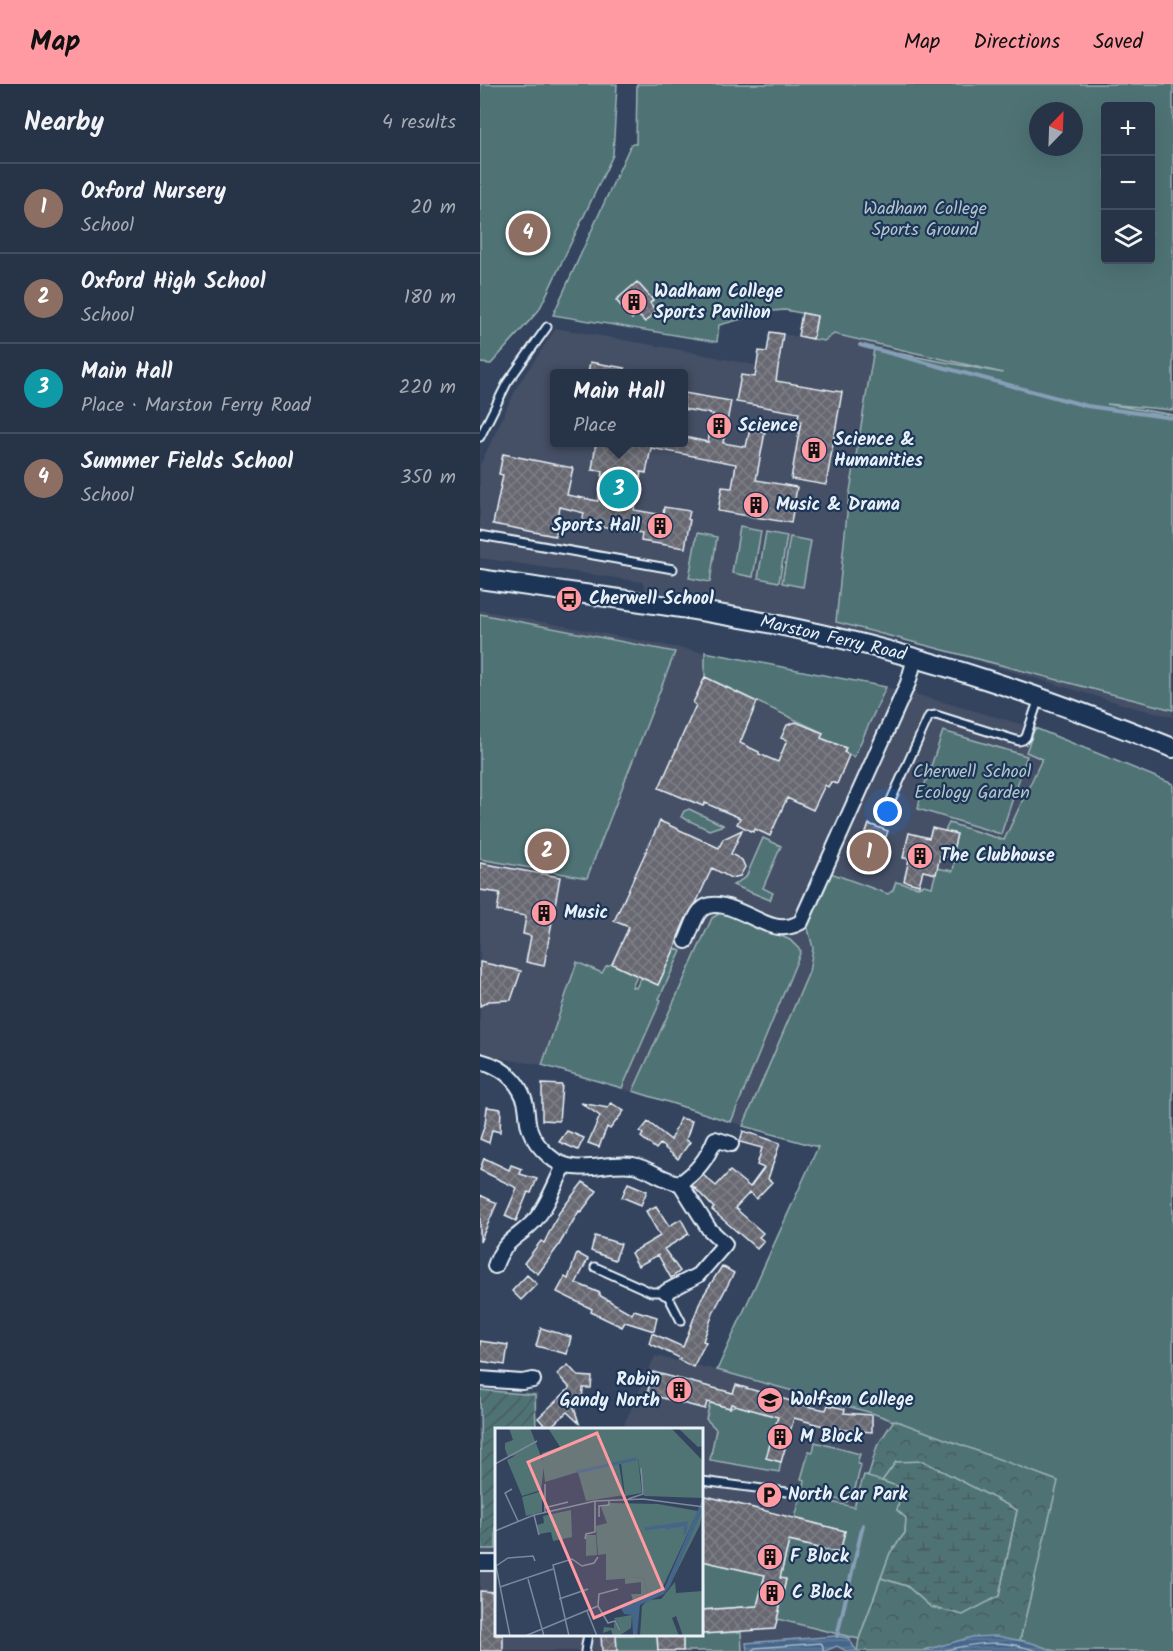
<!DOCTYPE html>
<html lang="en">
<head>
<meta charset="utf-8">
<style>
	:root { --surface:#273347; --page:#2f3b4e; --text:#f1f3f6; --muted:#a4aab4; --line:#434e60; --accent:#ff9aa2 }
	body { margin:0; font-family:Kalam,sans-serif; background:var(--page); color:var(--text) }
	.controls { position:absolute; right:18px; top:18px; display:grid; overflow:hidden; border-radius:6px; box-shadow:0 6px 24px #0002 }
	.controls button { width:54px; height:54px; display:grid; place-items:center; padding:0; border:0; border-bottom:2px solid var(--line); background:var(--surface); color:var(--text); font:30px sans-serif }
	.compass { position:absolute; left:549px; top:18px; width:54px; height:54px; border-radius:50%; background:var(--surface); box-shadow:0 6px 24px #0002; rotate:23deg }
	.you { position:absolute; left:408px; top:728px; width:21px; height:21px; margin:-15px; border:4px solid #fff; border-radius:50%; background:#1a73e8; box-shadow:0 0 0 9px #1a73e833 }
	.badge { display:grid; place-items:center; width:39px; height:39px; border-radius:50%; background:var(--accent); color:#fff; font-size:20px; font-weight:700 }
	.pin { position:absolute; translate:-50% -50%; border:3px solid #fff; box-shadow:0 2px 6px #0006 }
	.popup { position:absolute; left:70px; top:285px; width:138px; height:78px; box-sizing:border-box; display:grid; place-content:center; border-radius:6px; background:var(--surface); filter:drop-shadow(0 2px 4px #0005); font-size:20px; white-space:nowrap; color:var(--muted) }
	.popup b { font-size:22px; color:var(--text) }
	.popup::after { content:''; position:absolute; left:50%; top:100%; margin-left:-12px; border:12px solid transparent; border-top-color:var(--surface) }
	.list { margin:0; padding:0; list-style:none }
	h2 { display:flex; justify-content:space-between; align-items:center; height:78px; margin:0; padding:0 24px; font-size:26px }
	h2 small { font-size:20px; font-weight:400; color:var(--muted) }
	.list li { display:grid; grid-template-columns:39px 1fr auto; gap:18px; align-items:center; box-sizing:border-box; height:90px; padding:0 24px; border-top:2px solid var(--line) }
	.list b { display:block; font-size:22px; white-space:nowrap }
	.list p { margin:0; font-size:20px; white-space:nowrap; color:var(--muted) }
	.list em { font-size:20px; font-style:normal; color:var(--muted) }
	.icon { flex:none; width:33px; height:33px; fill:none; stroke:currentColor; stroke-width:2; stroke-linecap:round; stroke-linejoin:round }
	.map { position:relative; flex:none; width:693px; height:1567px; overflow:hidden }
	header { display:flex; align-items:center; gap:36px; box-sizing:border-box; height:84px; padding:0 30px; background:var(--accent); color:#111 }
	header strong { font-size:28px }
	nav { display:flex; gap:33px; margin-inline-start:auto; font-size:21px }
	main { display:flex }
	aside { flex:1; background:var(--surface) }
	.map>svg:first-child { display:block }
</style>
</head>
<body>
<header>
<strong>Map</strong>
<nav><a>Map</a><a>Directions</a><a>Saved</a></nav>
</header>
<main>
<aside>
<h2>Nearby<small>4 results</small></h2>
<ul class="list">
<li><span class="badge" style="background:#8d6e63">1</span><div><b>Oxford Nursery</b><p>School</p></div><em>20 m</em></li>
<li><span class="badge" style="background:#8d6e63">2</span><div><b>Oxford High School</b><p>School</p></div><em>180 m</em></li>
<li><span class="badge" style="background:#0f9aa8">3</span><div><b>Main Hall</b><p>Place · Marston Ferry Road</p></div><em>220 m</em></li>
<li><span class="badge" style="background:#8d6e63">4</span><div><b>Summer Fields School</b><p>School</p></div><em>350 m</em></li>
</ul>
</aside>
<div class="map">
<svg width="693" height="1567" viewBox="0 0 693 1567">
	<defs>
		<pattern id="forest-crowns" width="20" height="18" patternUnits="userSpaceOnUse" patternTransform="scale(1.5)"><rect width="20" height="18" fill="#507374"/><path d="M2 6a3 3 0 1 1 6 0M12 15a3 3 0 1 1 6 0" fill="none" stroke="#4a5b5d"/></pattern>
		<pattern id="wetland-marsh" width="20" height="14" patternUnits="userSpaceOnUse" patternTransform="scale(1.5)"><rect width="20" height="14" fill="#507374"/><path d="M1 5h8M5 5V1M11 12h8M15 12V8" fill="none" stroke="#4a5b5d"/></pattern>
		<pattern id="garden-furrows" width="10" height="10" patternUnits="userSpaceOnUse" patternTransform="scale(1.5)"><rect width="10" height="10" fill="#507374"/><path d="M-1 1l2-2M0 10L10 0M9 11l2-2" fill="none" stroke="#4a5b5d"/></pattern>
		<pattern id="water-rules" width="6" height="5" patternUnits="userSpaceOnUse" patternTransform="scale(1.5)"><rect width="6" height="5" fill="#44668a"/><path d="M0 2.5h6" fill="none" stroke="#5f7c9b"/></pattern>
		<pattern id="building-cross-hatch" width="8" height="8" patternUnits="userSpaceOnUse" patternTransform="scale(1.5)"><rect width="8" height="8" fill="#686872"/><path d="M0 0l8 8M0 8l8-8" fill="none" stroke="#7e7e87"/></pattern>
	</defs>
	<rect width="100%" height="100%" fill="#34445f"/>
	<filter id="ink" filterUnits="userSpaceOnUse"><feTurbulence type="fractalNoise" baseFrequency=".0167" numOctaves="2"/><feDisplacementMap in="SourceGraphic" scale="12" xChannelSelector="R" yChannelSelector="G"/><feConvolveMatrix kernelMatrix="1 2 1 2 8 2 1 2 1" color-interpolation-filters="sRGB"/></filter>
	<g filter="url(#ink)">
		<path fill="#444f65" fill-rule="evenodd" d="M76 244 206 267 298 286 303 250 344 257 354 250 552 296 615 319 693 326V633L659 625 443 561 166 507 162 498 0 474V381L38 301ZM74 290H204V358H74Z
			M0 526 424 607 555 644 693 700 538 1567H0V1305L58 1309 56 1345H16V1550H222V1345H142L175 1272 237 1286 338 1063 251 1038 62 981 0 971Z"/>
		<path fill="#507374" stroke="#9cb2b6" stroke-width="1.5" fill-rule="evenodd" d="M0 0H137L133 71 59 226 11 280 0 279Z
			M157 0H693V326L627 320 693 331V626L356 538 368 419 394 265 523 289 354 250 344 257 333 255 337 232 305 226 292 227 239 241 237 258 73 231 151 60H156ZM626 22H670V176H626ZM558 27H594V63H558Z
			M260 443 281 447 273 493 252 489Z
			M286 448 307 452 299 498 278 494Z
			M217 449 237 453 230 498 209 494Z
			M310 453 331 457 323 503 302 499Z
			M0 530 195 568 107 794 0 775Z
			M225 568 406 603 374 673 364 668 365 664 353 659 340 657 343 649 225 593Z
			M555 644 693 700V1567H575L540 1556 577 1397 392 1329 237 1286 338 1063 263 1042 329 888 333 864 326 837 348 788 408 810 413 806 416 798 438 803 444 801 452 803 457 784 473 787 475 775 471 774 477 750 465 747 469 739 524 756 562 675 546 668Z
			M463 647 547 672 521 750 438 725 440 714Z
			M209 725 243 741H244L229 746 201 733 204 727Z
			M283 754 301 762 283 804 293 809 290 816 253 801 266 793Z
			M249 828 310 856 321 867 251 1038 153 1007 232 834 240 829Z
			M195 864 201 867 179 915 181 916 142 1004 62 981 97 878 122 889 126 882 132 880 157 892 152 903 156 904 161 894 178 901Z
			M230 1319 250 1324 256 1321 298 1333 286 1374 301 1378 299 1388 230 1376 236 1345 226 1335Z
			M335 1358 380 1370 377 1379 381 1381 374 1409 370 1408 367 1418 323 1406 325 1396 321 1395 329 1367 333 1368Z
			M384 1391 424 1404 417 1426 426 1434 425 1449 410 1469 379 1555 297 1535 306 1496 300 1494 309 1457 359 1469 365 1447 315 1434 321 1412 374 1423Z
			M222 1477 285 1491 277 1522 222 1526Z
			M261 1548 262 1567H203V1551Z
			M136 1551H177L178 1567H137Z"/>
		<path fill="url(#forest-crowns)" stroke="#9cb2b6" stroke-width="1.5" d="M414 1336 578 1397 540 1556 447 1565 442 1567H377L379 1555 401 1494 427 1502 451 1523 519 1512 537 1426 416 1378 402 1397 388 1393 397 1362Z"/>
		<path fill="url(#wetland-marsh)" stroke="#9cb2b6" stroke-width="1.5" d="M443 1377 537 1426 519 1512 483 1531 451 1523 427 1502 401 1494 410 1469 425 1449 426 1434 417 1426 423 1404 402 1397 416 1378Z"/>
		<path fill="url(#garden-furrows)" stroke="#9cb2b6" stroke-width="1.5" d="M0 1306 55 1311 56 1345H16V1465H1Z"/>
		<path fill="url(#water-rules)" stroke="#869eb6" stroke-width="1.5" d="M357 1552 368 1554 377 1567H366L357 1562 345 1567H267L266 1559Z
			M517 1552 552 1559 575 1567H442L492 1553Z"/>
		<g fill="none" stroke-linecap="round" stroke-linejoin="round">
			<path stroke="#a6b9cc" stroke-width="1.5" d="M272 1567 275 1564 341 1559 343 1562V1567
				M462 1567C497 1558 523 1555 557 1567"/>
			<path stroke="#869eb6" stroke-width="4" d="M380 261 607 322 693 334
				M357 1552 383 1441"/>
		</g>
		<path fill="url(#building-cross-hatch)" stroke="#e8f1f8" stroke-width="1.5" d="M157 198 173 216 170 219 176 227 165 238 157 230 152 235 136 216Z
			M322 229 337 232 333 255 318 252Z
			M290 248 303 250 296 297 362 308 346 401 311 395 321 337H317L319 329 256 318 261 291 275 293 279 267 287 268Z
			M110 278 145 284 144 290H108Z
			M204 309 251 317 243 359 266 363 270 345 285 348 276 396 317 403 311 439 238 427 242 403 252 404 256 380 171 364 166 389 161 388 154 426 183 431 184 423 210 427 208 435 210 436 205 464 161 457 162 449 102 439 104 429 80 423 75 452 13 440 23 391 19 390 23 370 93 384 87 411 118 417 123 387 112 386 116 358H204V353L228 358 233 330 204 325Z
			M225 593 277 618 260 659 279 668V670L298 678 307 656 301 654 307 641 316 638 343 649 341 654 366 664 364 668 369 671 357 700 351 698 348 703 345 701 333 726 307 714 290 752 275 745 273 748 257 740 260 734 225 719 223 722 179 704 216 621 213 619Z
			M180 737 239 764 243 755 262 746 251 770 262 776 265 783 260 792 251 794 232 784 216 819 206 834 198 853 197 859 178 901 132 880 149 843 134 837Z
			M389 740 408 747 394 786 375 779Z
			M452 744 477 750 471 774 460 772 456 790 443 787 439 801 424 797 429 775 423 774 429 749 449 754Z
			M0 779 80 793 64 882 46 878 51 852 43 850 46 832 17 827 20 809 0 806Z
			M0 878 41 887 31 916 9 917 0 922Z
			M62 1000 82 1001 79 1037 62 1036Z
			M101 1019 128 1024 131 1019 144 1027 130 1045 127 1043 119 1063 108 1059 120 1032Z
			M7 1023 21 1025 20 1048 12 1046 9 1059 0 1055 5 1040Z
			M200 1034 212 1037 206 1056 210 1058 198 1075 180 1060 176 1065 161 1053 163 1050 160 1048 168 1038 191 1056Z
			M87 1047 104 1054 98 1066 79 1058Z
			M263 1047 300 1059 288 1095 292 1098 276 1115 270 1108 255 1124 283 1149 279 1153 284 1157 277 1165 232 1126 234 1124 212 1101 223 1091 236 1102 250 1087 270 1103 284 1084 277 1081 282 1064 260 1058Z
			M4 1074 29 1086 31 1081 42 1085 40 1090 57 1095 51 1109 48 1108 36 1137 25 1132 37 1104 0 1086Z
			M103 1098 117 1107 101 1128 99 1127 79 1161 58 1190 44 1179 61 1157 64 1159 79 1129Z
			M148 1099 167 1107 161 1121 142 1113Z
			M0 1111 17 1119 0 1158Z
			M176 1122 189 1142 201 1135 209 1150 184 1165 200 1187 191 1194 178 1171 158 1182 151 1169 180 1152 166 1127Z
			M115 1152 141 1160 135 1176 111 1167Z
			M97 1169 108 1175 96 1199 120 1209 119 1211 152 1230 154 1226 177 1233 174 1247 145 1238 142 1243 111 1228 112 1225 77 1208 85 1193 88 1195Z
			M242 1182 254 1189 234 1227 223 1257 226 1258 213 1283 199 1276 200 1274 169 1259 172 1249 203 1263 221 1215Z
			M47 1191 57 1200 41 1216 32 1207Z
			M61 1244 91 1253 87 1270 56 1262Z
			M0 1257 28 1261 25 1281 0 1277Z
			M88 1281 98 1292 112 1293 111 1304H103L102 1318 92 1317 99 1339 87 1328 68 1345 58 1334 90 1304 77 1290Z
			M173 1288 253 1309 256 1301 331 1323 346 1326 348 1321 365 1325 364 1329 392 1331V1348L354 1345 314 1334 301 1378 286 1374 298 1333 251 1320 250 1324 227 1318 225 1325 167 1310Z
			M222 1411 365 1447 360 1469 309 1457 300 1494 306 1495 295 1545 222 1550V1526L277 1522 285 1491 222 1477Z
			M0 1507 16 1508V1551H23V1567H0Z
			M121 1551H136L137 1567H122Z
			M177 1551H203V1567H178Z"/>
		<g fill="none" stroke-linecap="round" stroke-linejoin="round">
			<g stroke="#e8f1f8" stroke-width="11">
				<path id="lane" d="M0 353 27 299 67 243
					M0 451 193 485
					M407 725 449 632 456 631 539 657 543 656 546 653 559 614
					M115 1183 171 1208H186L201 1237
					M222 1397 307 1408
					M105 1567 108 1550"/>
			</g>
			<g stroke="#e8f1f8" stroke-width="18">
				<path id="street" d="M206 857C210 849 214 834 220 827 239 807 278 842 299 843 308 844 314 842 321 838L428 599 435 574
					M0 977C20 982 36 994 44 1014 48 1024 46 1036 50 1046 53 1055 61 1065 69 1072 93 1094 124 1077 153 1081 170 1084 183 1097 200 1099 216 1089 228 1073 235 1055L251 1060
					M15 1182C24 1155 38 1155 55 1136 68 1121 75 1100 84 1082
					M186 1208 218 1191 245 1160 229 1145 200 1099
					M0 1295 42 1298 53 1296
					M0 1479H16"/>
			</g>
			<g stroke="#e8f1f8" stroke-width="22">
				<path id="secondary" d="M0 495C106 511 213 523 318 545 447 572 571 615 693 664"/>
			</g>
			<use href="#lane" stroke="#1d3557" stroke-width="7"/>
			<use href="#street" stroke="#1d3557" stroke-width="14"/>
			<use href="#secondary" stroke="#1d3557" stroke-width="18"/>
		</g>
	</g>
	<defs>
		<g id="building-disc" transform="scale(1.35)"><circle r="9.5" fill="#ff9aa2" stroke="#1d3557"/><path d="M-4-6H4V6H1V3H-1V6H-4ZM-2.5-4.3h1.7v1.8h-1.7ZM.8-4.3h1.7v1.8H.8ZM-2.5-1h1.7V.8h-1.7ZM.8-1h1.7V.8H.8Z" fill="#111"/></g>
		<g id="bus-disc" transform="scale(1.35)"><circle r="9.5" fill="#ff9aa2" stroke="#1d3557"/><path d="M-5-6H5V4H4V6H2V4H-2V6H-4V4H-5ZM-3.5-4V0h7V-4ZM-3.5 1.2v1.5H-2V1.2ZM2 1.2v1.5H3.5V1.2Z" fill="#111"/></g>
		<g id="university-disc" transform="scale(1.35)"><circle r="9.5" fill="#ff9aa2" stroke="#1d3557"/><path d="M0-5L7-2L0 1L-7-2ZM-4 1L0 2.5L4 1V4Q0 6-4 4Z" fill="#111"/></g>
		<g id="parking-disc" transform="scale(1.35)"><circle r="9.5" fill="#ff9aa2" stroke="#1d3557"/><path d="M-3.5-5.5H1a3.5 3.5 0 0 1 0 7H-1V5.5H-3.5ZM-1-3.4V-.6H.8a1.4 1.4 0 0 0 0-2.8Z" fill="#111"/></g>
	</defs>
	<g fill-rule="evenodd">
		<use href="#building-disc" x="154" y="218"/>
		<use href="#building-disc" x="239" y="342"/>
		<use href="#building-disc" x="334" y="366"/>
		<use href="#building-disc" x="276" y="421"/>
		<use href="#building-disc" x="180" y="442"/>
		<use href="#bus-disc" x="89" y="515"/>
		<use href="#building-disc" x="440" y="772"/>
		<use href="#building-disc" x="64" y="829"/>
		<use href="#building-disc" x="199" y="1306"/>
		<use href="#university-disc" x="290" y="1316"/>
		<use href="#building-disc" x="300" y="1353"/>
		<use href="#parking-disc" x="289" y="1411"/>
		<use href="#building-disc" x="290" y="1473"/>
		<use href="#building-disc" x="292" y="1509"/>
	</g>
	<g text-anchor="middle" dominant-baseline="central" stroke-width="4.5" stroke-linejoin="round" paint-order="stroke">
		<g font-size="18" fill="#b3c5ca" stroke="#1d3557">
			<text x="445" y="125">Wadham College<tspan x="445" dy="21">Sports Ground</tspan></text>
			<text x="492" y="688">Cherwell School<tspan x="492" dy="21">Ecology Garden</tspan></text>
		</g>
		<g font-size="18" font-weight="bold" fill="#e8f1f8" stroke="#1d3557" text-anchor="start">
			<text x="174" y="208">Wadham College<tspan x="174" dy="21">Sports Pavilion</tspan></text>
			<text x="258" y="342">Science</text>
			<text x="354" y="356">Science &amp;<tspan x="354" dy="21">Humanities</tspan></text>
			<text x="296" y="421">Music &amp; Drama</text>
			<text x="160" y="442" text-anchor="end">Sports Hall</text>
			<text x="109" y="515">Cherwell School</text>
			<text x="460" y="772">The Clubhouse</text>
			<text x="84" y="829">Music</text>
			<text x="180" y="1296" text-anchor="end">Robin<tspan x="180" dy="21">Gandy North</tspan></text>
			<text x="310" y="1316">Wolfson College</text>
			<text x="320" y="1353">M Block</text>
			<text x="308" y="1411">North Car Park</text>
			<text x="310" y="1473">F Block</text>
			<text x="312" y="1509">C Block</text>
		</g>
		<g font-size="18" fill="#e8f1f8" stroke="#1d3557">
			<text transform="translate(353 555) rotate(13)">Marston Ferry Road</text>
		</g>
	</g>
	<g transform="translate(15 1344)">
		<rect width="208" height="208" fill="#34445f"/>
		<path d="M14 0H35L49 36 46 62 27 68 12 32 21 27 13 29 10 21V15L18 12ZM53 0H176L208 33V70L149 68 143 31 124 36 129 67 91 73 83 44 50 54 47 25 65 19ZM183 0H208V18L203 19ZM47 63V84L31 88 27 69ZM115 75 163 76 203 83 166 163 152 166 149 149 111 152V126L103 127 101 98 112 95 106 79ZM76 82 77 109 58 113 56 104 44 106 42 97 49 95 48 88ZM91 107H101L102 127 91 128ZM180 154 181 165 208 163V208H188L181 188 177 190 184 208H145L147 178 153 172 166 171Z" fill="#507374"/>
		<path d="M208 81 205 97 177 153 189 120ZM149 149 152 166 139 176 136 166H146V154L130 156V150Z" fill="#507374"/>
		<path d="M143 31 147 65 130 68 126 35ZM137 187 136 200 124 208H118L116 202 108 205 109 199 119 200V194L126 201 119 190Z" fill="#507374"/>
		<path d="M208 70V80L175 158 169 166 145 177 142 208H138L137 187 129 186 125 178 135 173 139 176 147 168 170 159Z" fill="#44668a"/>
		<path fill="none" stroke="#44668a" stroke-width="3" d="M82 44 141 31M171 100 191 96M150 101 191 95 190 106"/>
		<path fill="none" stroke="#7c899c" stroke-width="1.5" d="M0 36 42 13M50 56V84M17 61 10 65 23 93M133 71 148 66 146 40M49 80 73 74M39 87 44 107M104 89V78L114 77V72M0 103 39 87 100 73 148 71 209 79M90 111 91 106 100 104V73M0 133 15 208M1 138 13 130 38 128 40 133M33 151 49 208M5 159 58 141M64 171 93 161M103 178 113 195 120 193 125 202M103 178 104 166 123 161M92 183 102 208M30 208 103 178M74 208 58 137 77 131 87 138 99 135 103 129"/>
		<path fill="#ff9aa2" fill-opacity="0.15" stroke="#ff9aa2" stroke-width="3" d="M102 5 168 161 99 190 33 34Z"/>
		<rect width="208" height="208" fill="none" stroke="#e8f1f8" stroke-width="3"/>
	</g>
</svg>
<div class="controls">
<button>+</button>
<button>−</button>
<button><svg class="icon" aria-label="layers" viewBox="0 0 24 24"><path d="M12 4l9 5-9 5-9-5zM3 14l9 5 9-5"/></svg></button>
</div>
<svg class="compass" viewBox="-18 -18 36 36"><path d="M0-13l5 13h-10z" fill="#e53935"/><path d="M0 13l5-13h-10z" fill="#a4aab4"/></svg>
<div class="you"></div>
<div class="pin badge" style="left:389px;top:768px;background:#8d6e63">1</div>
<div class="pin badge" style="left:67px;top:767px;background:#8d6e63">2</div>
<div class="pin badge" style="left:139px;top:405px;background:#0f9aa8">3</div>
<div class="popup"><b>Main Hall</b>Place</div>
<div class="pin badge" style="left:48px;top:149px;background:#8d6e63">4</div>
</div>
</main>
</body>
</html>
